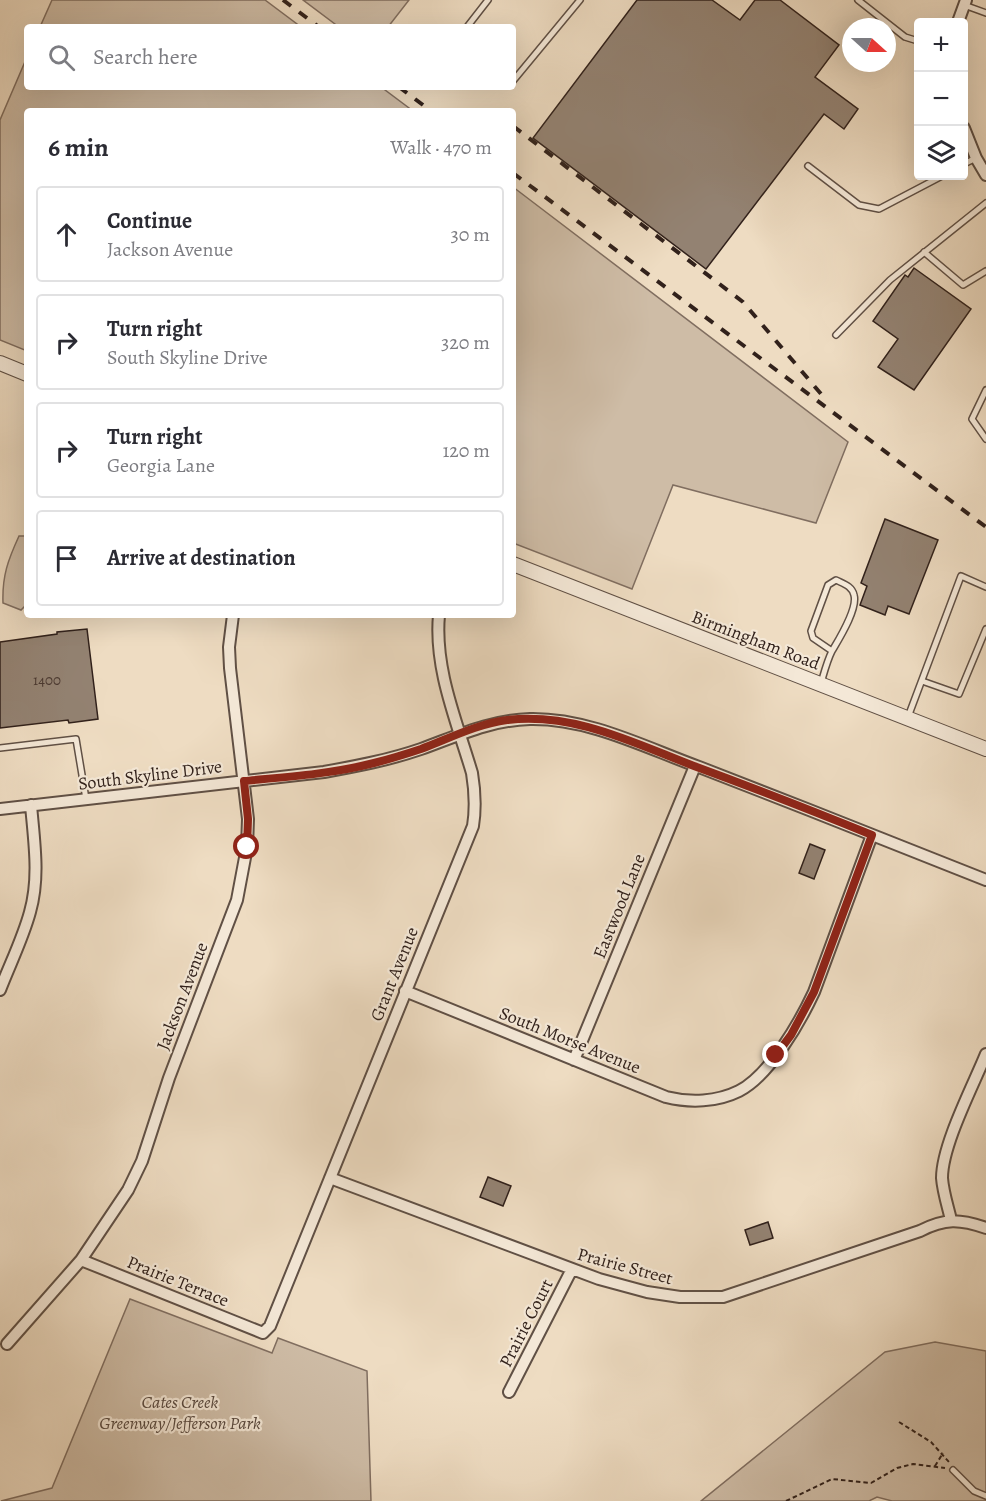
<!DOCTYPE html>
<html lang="en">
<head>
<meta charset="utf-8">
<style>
	:root { --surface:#fff; --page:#f2f2f3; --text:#2b2b33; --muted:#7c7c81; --line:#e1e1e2 }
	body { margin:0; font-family:Alegreya,serif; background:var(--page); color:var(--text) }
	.controls { position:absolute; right:18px; top:18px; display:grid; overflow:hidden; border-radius:6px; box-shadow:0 6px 24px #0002 }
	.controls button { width:54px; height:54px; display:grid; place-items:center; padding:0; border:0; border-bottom:2px solid var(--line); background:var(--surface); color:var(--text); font:30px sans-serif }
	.compass { position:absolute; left:842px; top:18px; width:54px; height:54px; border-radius:50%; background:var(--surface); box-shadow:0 6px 24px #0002; rotate:111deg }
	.stop { position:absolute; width:18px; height:18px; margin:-14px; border:4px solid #8f2418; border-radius:50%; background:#fff }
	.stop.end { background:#8f2418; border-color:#fff; box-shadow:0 2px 6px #0008 }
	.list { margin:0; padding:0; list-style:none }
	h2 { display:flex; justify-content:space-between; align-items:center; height:78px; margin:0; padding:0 24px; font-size:26px }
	h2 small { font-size:20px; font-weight:400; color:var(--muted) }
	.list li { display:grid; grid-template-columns:39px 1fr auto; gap:18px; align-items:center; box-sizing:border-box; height:96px; margin:0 12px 12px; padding:0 12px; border:2px solid var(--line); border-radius:6px }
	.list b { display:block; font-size:22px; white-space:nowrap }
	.list p { margin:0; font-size:20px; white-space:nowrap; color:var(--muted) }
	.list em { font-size:20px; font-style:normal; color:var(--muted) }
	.icon { flex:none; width:33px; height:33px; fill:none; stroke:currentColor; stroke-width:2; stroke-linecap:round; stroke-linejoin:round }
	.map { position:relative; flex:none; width:986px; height:1501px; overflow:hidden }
	.search { position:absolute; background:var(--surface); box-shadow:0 6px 24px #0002; left:24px; top:24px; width:492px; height:66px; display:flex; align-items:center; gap:15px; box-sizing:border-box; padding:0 21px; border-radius:6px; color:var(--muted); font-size:22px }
	.panel { position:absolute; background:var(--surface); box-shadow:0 6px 24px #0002; left:24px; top:108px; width:492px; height:510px; border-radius:6px }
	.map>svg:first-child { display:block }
</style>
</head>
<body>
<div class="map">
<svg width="986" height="1501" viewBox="0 0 986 1501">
	<rect width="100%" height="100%" fill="#eedcc2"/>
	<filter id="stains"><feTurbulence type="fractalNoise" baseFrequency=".00333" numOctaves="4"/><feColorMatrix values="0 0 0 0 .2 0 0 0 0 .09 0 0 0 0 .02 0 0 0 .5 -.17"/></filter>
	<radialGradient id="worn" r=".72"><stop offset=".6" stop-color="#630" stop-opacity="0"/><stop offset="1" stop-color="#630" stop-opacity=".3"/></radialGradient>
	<path fill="#cebca6" stroke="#806e60" stroke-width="1.5" d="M52 0H265L301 27H40Z
		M303 0H409L388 27H339Z
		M27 57V87H381L413 111H27V351L0 340V120Z
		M513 187 848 442 816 523 673 485 632 589 513 543Z
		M19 536H27V604L21 610 3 603C2 576 8 560 19 536Z
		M130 1299 272 1353 278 1338 367 1371 371 1501H1L52 1488Z
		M935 1342 986 1351V1501H892L877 1497 869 1501H701L885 1352Z"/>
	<path fill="#938272" stroke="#31211b" stroke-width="1.5" d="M637 0H712L740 20 755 0H780L839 45 815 77 858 109 844 129 824 114 706 269 533 138Z
		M914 268 971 309 914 390 878 367 898 339 873 321 905 275 908 277Z
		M885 519 938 540 909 614 888 606 885 615 860 605 867 586 861 583Z
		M87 629 98 719 69 723 68 720 0 728V642L57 634V632Z
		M810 844 825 850 814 879 799 873Z
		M488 1177 511 1186 503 1206 480 1197Z
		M768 1222 773 1238 750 1245 745 1230Z"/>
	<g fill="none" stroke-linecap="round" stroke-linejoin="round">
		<g stroke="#605045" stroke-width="8">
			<path id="service" d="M858 0 905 37 918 41
				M964 5 986 13
				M467 27 488 0
				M513 81 580 0
				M964 164 976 158
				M808 166 859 205 879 209 942 176
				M924 252 963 285 986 271
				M836 335 890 280 986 203
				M986 390 972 419 986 439
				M922 681 959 694 986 629
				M821 683C824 673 827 661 832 651 839 639 858 609 854 595 852 586 844 584 836 580L828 585 811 631 813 638 832 651
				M908 717 961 576 986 587
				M0 748 76 739 86 799
				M953 1470 974 1491 986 1496"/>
		</g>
		<g stroke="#605045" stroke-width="14">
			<path id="minor" d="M958 22 966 0
				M964 128 976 158 986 175
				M0 809 324 772C357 766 389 760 421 749 457 736 490 720 530 719 589 718 644 747 699 767 795 804 890 842 986 880
				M0 990C10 964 23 938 30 912 40 877 34 841 31 805
				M405 991 666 1097C690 1103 717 1102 739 1091 770 1075 800 1022 814 992L872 835
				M574 1060 695 766
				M330 1178 599 1279 647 1292 680 1297H723L920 1231C945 1218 960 1219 986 1228
				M951 1220C948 1207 943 1192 942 1178 942 1145 973 1086 986 1054
				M81 1260 263 1333 270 1326 473 826C476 807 475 791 472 773 457 722 434 669 439 615
				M7 1344 81 1260 128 1190 142 1161 169 1078 237 900 247 847 248 819 230 668 229 647 233 615
				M509 1392 572 1269"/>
		</g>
		<g stroke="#605045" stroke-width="16">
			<path id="tertiary" d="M0 363 27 374
				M513 564 986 749"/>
		</g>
		<path stroke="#31211b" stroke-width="2" stroke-dasharray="4.5 3" stroke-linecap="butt" d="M899 1422 931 1442 949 1462
			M935 1466 943 1453
			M786 1501 832 1479 871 1483 897 1468 913 1464 945 1468"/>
		<use href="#service" stroke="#f4e8d7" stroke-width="5"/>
		<use href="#minor" stroke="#f4e8d7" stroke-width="10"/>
		<use href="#tertiary" stroke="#f4e8d7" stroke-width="14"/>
		<path stroke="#31211b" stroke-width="4" stroke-dasharray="10 10" stroke-linecap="butt" d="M283 0 319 27
			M399 87 431 111
			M513 126 743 302 827 401
			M513 173 986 527"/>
	</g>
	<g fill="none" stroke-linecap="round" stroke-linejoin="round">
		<path stroke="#8f2418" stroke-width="8" d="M247 847 248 819 244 781C287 777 331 774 374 763 390 759 406 754 421 749 450 738 477 724 507 720 574 712 634 743 694 766 754 788 813 811 872 835L814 992 791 1035 776 1055"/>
	</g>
	<g text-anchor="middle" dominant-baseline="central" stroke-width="4.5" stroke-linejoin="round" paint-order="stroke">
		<g font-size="15" fill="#4a3931">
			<text x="47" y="680">1400</text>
		</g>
		<g font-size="18" fill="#31211b" stroke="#f4e8d7">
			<text transform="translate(756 640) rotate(21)">Birmingham Road</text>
			<text transform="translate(150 775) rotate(-7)">South Skyline Drive</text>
			<text transform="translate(619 906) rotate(-68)">Eastwood Lane</text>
			<text transform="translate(394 974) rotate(-68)">Grant Avenue</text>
			<text transform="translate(182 996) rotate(-69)">Jackson Avenue</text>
			<text transform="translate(570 1040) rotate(22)">South Morse Avenue</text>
			<text transform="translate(625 1266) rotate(15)">Prairie Street</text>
			<text transform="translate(178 1281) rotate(22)">Prairie Terrace</text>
			<text transform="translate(526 1323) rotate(-63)">Prairie Court</text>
		</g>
		<g font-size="18" font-style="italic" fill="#58483e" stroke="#f4e8d7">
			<text x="180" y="1402">Cates Creek<tspan x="180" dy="21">Greenway/Jefferson Park</tspan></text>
		</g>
	</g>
	<rect width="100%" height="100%" filter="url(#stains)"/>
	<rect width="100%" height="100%" fill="url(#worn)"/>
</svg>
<div class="controls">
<button>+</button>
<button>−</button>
<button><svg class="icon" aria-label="layers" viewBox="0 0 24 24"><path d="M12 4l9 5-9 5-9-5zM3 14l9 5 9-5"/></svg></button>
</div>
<svg class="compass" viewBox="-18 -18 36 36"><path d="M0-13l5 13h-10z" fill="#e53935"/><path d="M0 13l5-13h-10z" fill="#7c7c81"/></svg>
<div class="stop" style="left:247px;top:847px"></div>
<div class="stop end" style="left:776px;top:1055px"></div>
<div class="search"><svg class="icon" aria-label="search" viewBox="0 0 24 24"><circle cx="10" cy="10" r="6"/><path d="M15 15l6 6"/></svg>Search here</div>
<section class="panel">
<h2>6 min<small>Walk · 470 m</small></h2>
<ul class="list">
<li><svg class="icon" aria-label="ahead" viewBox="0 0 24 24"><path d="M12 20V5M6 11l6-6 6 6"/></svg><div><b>Continue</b><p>Jackson Avenue</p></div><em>30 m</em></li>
<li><svg class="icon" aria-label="right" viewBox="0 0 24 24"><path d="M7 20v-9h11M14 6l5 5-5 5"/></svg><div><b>Turn right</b><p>South Skyline Drive</p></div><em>320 m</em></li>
<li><svg class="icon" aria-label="right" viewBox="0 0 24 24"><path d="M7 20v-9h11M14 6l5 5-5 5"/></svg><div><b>Turn right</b><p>Georgia Lane</p></div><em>120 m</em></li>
<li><svg class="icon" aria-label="arrive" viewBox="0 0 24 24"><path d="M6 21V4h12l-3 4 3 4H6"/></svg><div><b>Arrive at destination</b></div></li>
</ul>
</section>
</div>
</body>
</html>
